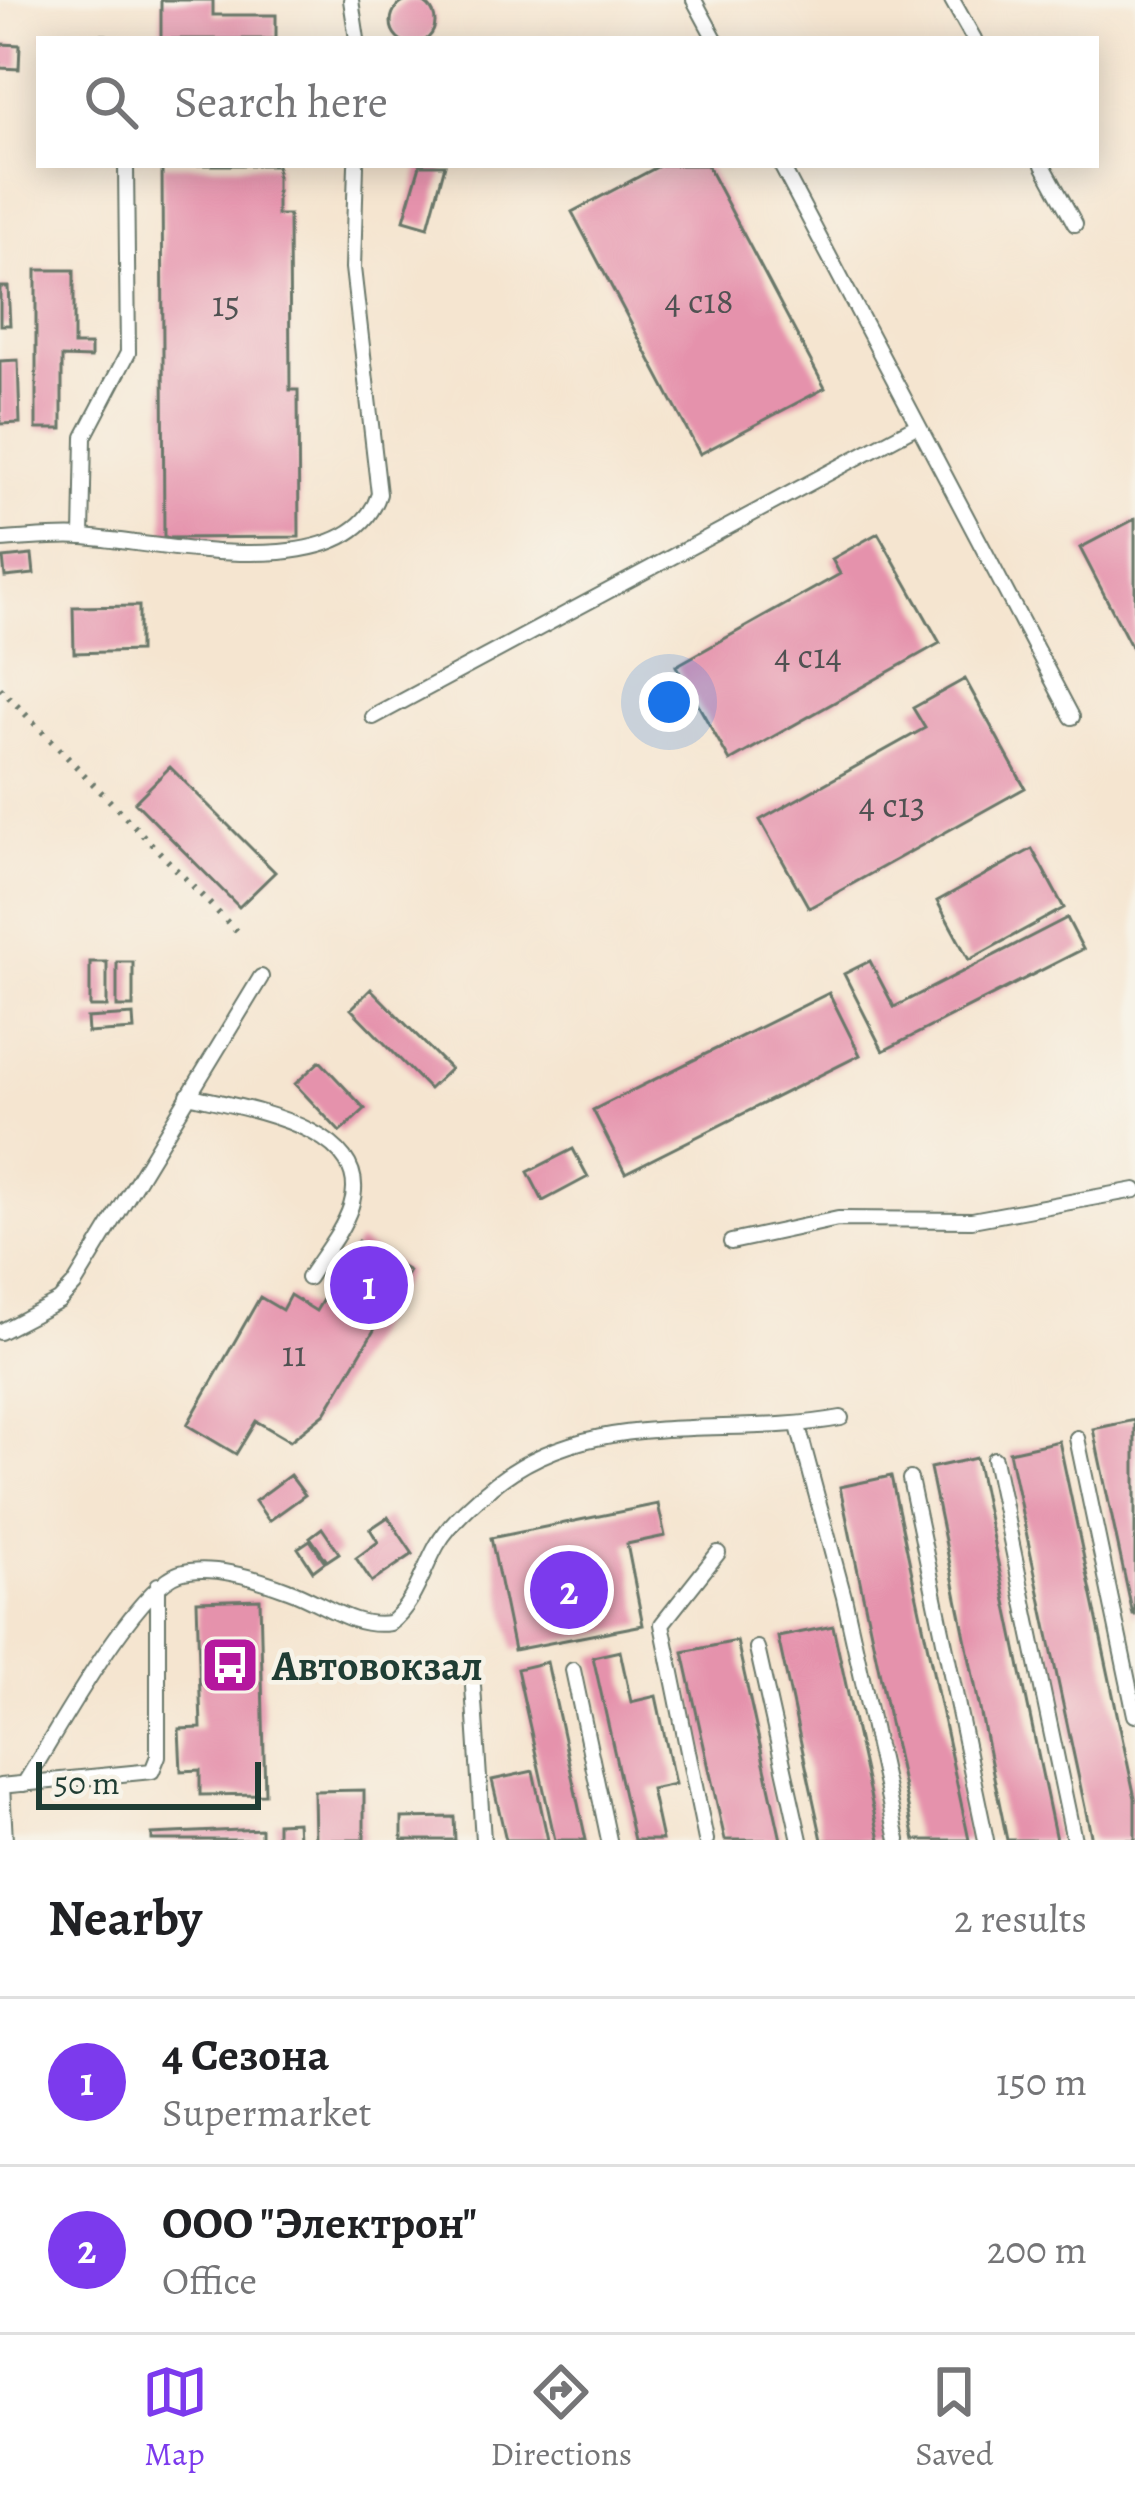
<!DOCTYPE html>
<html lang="en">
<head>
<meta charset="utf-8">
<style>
	:root { --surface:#fff; --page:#f2f2f2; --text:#202124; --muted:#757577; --line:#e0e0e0; --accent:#7c3aed }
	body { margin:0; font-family:Alegreya,serif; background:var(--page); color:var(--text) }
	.scale { position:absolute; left:36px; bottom:30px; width:225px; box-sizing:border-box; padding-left:12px; border:6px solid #1f3d34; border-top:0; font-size:33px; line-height:42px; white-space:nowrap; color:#1f3d34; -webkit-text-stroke:9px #f7f3e8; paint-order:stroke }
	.you { position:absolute; left:669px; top:702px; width:42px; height:42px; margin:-30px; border:9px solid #fff; border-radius:50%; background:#1a73e8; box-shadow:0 0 0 18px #1a73e833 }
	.badge { display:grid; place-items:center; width:78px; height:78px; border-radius:50%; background:var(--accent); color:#fff; font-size:39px; font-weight:700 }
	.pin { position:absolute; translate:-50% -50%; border:6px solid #fff; box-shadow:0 3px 12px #0006 }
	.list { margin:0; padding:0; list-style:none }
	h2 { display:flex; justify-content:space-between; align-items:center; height:156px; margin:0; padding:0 48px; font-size:51px }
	h2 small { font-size:39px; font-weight:400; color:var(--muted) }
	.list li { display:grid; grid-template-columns:78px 1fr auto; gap:36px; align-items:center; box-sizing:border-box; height:168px; padding:0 48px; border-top:3px solid var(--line) }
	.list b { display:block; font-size:45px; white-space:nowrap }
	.list p { margin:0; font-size:39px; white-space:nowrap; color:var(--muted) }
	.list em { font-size:39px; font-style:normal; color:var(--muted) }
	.icon { flex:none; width:66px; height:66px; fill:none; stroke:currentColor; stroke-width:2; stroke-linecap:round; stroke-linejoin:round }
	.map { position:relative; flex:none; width:1135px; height:1840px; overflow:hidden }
	.search { position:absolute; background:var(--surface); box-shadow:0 6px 30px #0003; left:36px; right:36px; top:36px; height:132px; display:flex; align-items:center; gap:30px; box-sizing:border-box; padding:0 42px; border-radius:0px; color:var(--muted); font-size:45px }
	.sheet { height:492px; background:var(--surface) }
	nav { display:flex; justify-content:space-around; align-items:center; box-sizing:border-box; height:168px; border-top:3px solid var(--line); background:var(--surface); font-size:33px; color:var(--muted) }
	nav a { display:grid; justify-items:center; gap:6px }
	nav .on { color:var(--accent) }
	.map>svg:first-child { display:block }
</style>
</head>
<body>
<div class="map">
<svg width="1135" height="1840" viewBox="0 0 1135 1840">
	<rect width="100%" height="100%" fill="#f7f3e8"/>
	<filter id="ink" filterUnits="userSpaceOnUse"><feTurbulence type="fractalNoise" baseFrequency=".00833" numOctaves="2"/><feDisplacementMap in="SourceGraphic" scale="24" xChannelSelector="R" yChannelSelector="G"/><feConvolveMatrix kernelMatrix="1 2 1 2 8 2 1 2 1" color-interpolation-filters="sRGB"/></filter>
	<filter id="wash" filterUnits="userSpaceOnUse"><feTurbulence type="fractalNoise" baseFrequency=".004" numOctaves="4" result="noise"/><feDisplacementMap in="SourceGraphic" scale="48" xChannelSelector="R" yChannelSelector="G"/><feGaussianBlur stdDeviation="2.7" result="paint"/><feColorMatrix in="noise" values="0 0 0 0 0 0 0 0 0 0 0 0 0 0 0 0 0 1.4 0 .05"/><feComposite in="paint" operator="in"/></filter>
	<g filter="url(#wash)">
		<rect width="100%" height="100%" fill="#f5e5d0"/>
		<g id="blocks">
			<path fill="#e592ac" d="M391 22a22 22 0 1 1 44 0a22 22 0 1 1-44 0Z
				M161 0H213V15H276V39H161Z
				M44 34 106 35V39H43Z
				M0 44 20 45 19 69 0 68Z
				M162 165H277V215H289L290 390H298L299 537 164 538Z
				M420 165H445L428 227 404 220Z
				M661 165H707L825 388 700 454 572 212Z
				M36 270H74V345H91V358L62 357V429H36Z
				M0 287H8L10 325H0Z
				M18 360 20 423 0 424V361Z
				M1135 519V654L1080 548Z
				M878 533 940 643 730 761 676 666 840 574 832 559Z
				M32 555 34 574 5 577 3 558Z
				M139 606V651L74 653 73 607Z
				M965 679 1025 788 809 908 760 820 925 728 913 708Z
				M170 767 275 872 239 907 135 802Z
				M1032 849 1064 908 969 960 937 901Z
				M1067 918 1083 949 883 1051 844 974 870 961 894 1007Z
				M90 962H107V1007H90Z
				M117 962H133V1007H117Z
				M371 989 450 1069 429 1089 351 1009Z
				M829 993 860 1055 625 1173 593 1110Z
				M133 1015 134 1030 88 1033 87 1018Z
				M320 1061 365 1109 340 1132 295 1084Z
				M573 1149 588 1177 543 1201 528 1172Z
				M358 1241 409 1271 325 1413 290 1441 256 1421 236 1454 187 1425 260 1297 282 1310 290 1295 316 1311Z
				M1135 1420V1615H1133L1093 1429Z
				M1059 1441 1135 1798V1840H1092L1009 1452Z
				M976 1458 1056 1840H1007L930 1468Z
				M290 1475 305 1495 269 1521 255 1501Z
				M891 1476 969 1840H915L840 1487Z
				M658 1504 665 1536 627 1544 643 1625 514 1650 491 1538Z
				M388 1517 413 1554 372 1582 356 1558 378 1542 370 1529Z
				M322 1528 339 1553 327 1561 310 1537Z
				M310 1540 325 1562 313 1571 298 1548Z
				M260 1599 265 1794 200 1795V1770L181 1771 179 1729 201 1728 197 1601Z
				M833 1626 880 1840H822L778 1637Z
				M737 1641 781 1840H725L683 1652Z
				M620 1651 631 1702 656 1696 675 1784 651 1789 662 1840H634L593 1657Z
				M547 1662 586 1840H555L517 1669Z
				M533 1771 548 1840H506L492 1780Z
				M364 1790V1840H315L314 1791Z
				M454 1817 455 1840H402V1818Z
				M297 1822 298 1838 277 1839V1823Z
				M261 1829V1840H152V1834Z"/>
		</g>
	</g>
	<g filter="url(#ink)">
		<use href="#blocks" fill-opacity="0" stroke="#6a786b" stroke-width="3"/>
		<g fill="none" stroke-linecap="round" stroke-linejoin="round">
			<g stroke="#6a786b" stroke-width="18">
				<path id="service" d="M351 0 357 39
					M694 0 715 39
					M952 0 974 39
					M781 165 1072 717
					M1043 165 1075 224
					M82 537 84 437 128 353 126 165
					M0 540C27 539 56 535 83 537 157 542 349 589 379 494L353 268 356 165
					M373 717 918 425
					M188 1095C240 1108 376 1126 351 1206 343 1231 322 1256 308 1278
					M731 1242 838 1219 972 1220 1135 1190
					M0 1332 59 1301 74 1285 261 977
					M798 1426 844 1597 898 1840
					M1077 1438 1135 1715
					M994 1459 1074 1840
					M910 1479 986 1840
					M757 1648 800 1840
					M573 1670 609 1840
					M472 1671 483 1840
					M24 1784C53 1739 135 1587 180 1573 211 1564 259 1579 288 1590 322 1602 353 1629 390 1623 415 1603 422 1572 437 1545 449 1524 469 1506 487 1491 587 1403 722 1440 841 1418
					M0 1786 152 1771 158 1756V1585
					M2 1786 5 1840
					M706 1840 662 1624 718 1553"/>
			</g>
			<path stroke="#6a786b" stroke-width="6" stroke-dasharray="3 9" stroke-linecap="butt" d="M0 688 240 935"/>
			<use href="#service" stroke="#fff" stroke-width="14"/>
		</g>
	</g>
	<defs>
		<g id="bus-square" transform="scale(3)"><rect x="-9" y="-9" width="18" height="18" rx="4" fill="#b5179e" stroke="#f7f3e8"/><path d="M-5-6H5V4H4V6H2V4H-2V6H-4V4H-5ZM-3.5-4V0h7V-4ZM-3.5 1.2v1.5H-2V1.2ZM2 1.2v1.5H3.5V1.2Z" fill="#fff"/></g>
	</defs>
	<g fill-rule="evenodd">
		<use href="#bus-square" x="230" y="1665"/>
	</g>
	<g text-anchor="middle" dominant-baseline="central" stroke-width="9" stroke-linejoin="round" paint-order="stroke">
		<g font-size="36" fill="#505252">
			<text x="699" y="300">4 с18</text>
			<text x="226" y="303">15</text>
			<text x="808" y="655">4 с14</text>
			<text x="892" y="804">4 с13</text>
			<text x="294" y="1353">11</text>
		</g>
		<g font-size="42" font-weight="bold" fill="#1f3d34" stroke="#f7f3e8" text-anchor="start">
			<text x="272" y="1665">Автовокзал</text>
		</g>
	</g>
</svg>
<div class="scale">50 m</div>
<div class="you"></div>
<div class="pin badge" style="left:369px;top:1285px">1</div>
<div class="pin badge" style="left:569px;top:1590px">2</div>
<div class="search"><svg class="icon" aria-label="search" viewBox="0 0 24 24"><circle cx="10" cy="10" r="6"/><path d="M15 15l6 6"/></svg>Search here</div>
</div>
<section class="sheet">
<h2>Nearby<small>2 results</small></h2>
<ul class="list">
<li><span class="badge">1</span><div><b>4 Сезона</b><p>Supermarket</p></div><em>150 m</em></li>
<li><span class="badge">2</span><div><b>ООО &quot;Электрон&quot;</b><p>Office</p></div><em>200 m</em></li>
</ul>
</section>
<nav>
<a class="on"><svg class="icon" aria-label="map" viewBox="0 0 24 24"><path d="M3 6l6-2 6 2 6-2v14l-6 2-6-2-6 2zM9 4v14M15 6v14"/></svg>Map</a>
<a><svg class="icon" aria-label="directions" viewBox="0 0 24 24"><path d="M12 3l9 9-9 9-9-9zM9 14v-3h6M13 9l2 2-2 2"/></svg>Directions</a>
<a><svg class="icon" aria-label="saved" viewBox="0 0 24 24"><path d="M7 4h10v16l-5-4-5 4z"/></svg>Saved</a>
</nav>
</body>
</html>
